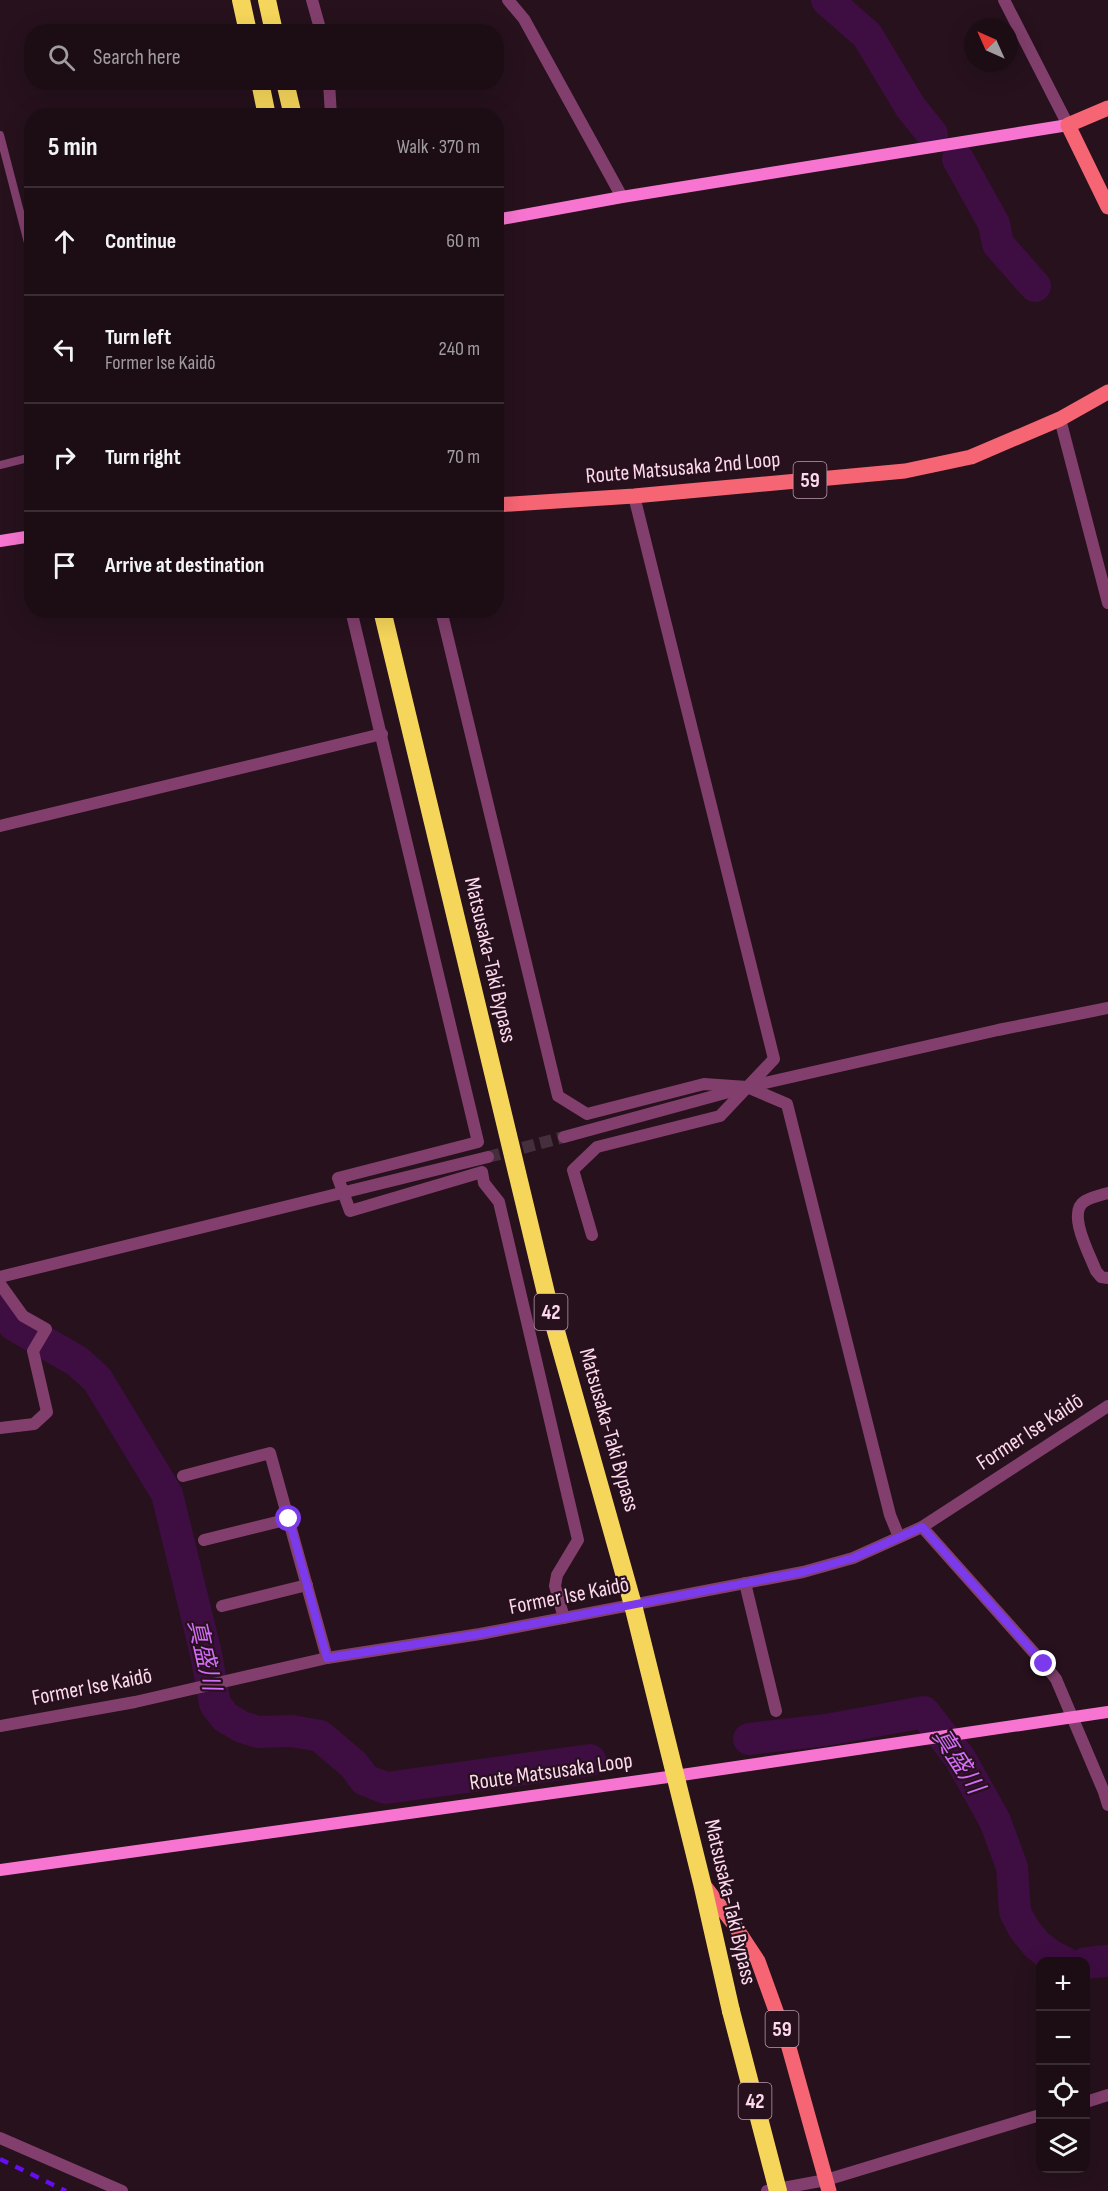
<!DOCTYPE html>
<meta charset="utf-8">
<style>
:root{--surface:#1c0d15;--page:#25161e;--text:#f1f3f6;--muted:#a09ca0;--line:#3a2d34}
body{margin:0;font-family:"Sofia Sans Condensed","Noto Sans JP",sans-serif;background:var(--page);color:var(--text)}
.controls{position:absolute;right:18px;bottom:18px;display:grid;overflow:hidden;border-radius:12px;box-shadow:0 6px 24px #0002}
.controls button{width:54px;height:54px;display:grid;place-items:center;padding:0;border:0;border-bottom:2px solid var(--line);background:var(--surface);color:var(--text);font:30px sans-serif}
.compass{position:absolute;left:964px;top:18px;width:54px;height:54px;border-radius:50%;background:var(--surface);box-shadow:0 6px 24px #0002;rotate:315deg}
.stop{position:absolute;width:18px;height:18px;margin:-14px;border:4px solid #7c3aed;border-radius:50%;background:#fff}
.stop.end{background:#7c3aed;border-color:#fff;box-shadow:0 2px 6px #0008}
.list{margin:0;padding:0;list-style:none}
h2{display:flex;justify-content:space-between;align-items:center;height:78px;margin:0;padding:0 24px;font-size:26px}
h2 small{font-size:20px;font-weight:400;color:var(--muted)}
.list li{display:grid;grid-template-columns:39px 1fr auto;gap:18px;align-items:center;box-sizing:border-box;height:108px;padding:0 24px;border-top:2px solid var(--line)}
.list b{display:block;font-size:22px;white-space:nowrap}
.list p{margin:0;font-size:20px;white-space:nowrap;color:var(--muted)}
.list em{font-size:20px;font-style:normal;color:var(--muted)}
.icon{flex:none;width:33px;height:33px;fill:none;stroke:currentColor;stroke-width:2;stroke-linecap:round;stroke-linejoin:round}
.map{position:relative;flex:none;width:1108px;height:2191px;overflow:hidden}
.search{position:absolute;background:var(--surface);box-shadow:0 6px 24px #0002;left:24px;top:24px;width:480px;height:66px;display:flex;align-items:center;gap:15px;box-sizing:border-box;padding:0 21px;border-radius:24px;color:var(--muted);font-size:22px}
.panel{position:absolute;background:var(--surface);box-shadow:0 6px 24px #0002;left:24px;top:108px;width:480px;height:510px;border-radius:24px}
.map>svg:first-child{display:block}
.lines{fill:none;stroke-linecap:round;stroke-linejoin:round}
.river{stroke:#3e0d42;stroke-width:32}
.street-tunnel{stroke:#462f3c;stroke-width:12;stroke-dasharray:12 6;stroke-linecap:butt}
.lane{stroke:#823f6d;stroke-width:8}
.street{stroke:#823f6d;stroke-width:12}
.secondary{stroke:#f775d0;stroke-width:12}
.primary{stroke:#f66573;stroke-width:15}
.highway{stroke:#f6d65a;stroke-width:18}
.rail{stroke:#650ff1;stroke-width:4.5;stroke-dasharray:9 8;stroke-linecap:butt}
.highway-bridge{stroke:#f6d65a;stroke-width:18}
.route{stroke:#7c3aed;stroke-width:8}
.labels{text-anchor:middle;dominant-baseline:central;stroke-width:4.5;stroke-linejoin:round;paint-order:stroke}
.shield{fill:#26111c;stroke:#bc9caf;stroke-width:1.5}
.shield-label{font-size:21px;font-weight:bold;fill:#fdd8ee}
.street-label{font-size:22px;fill:#fdd8ee;stroke:#26111c}
.water-label{font-size:24px;font-style:italic;fill:#d36cf7;stroke:#26111c}
</style>
<div class="map">
<svg width="1108" height="2191" viewBox="0 0 1108 2191">
<rect width="100%" height="100%" fill="#26111c"/>
<g class="lines">
<g class="river">
<path d="M827,0L867,35L911,108L932,134"/>
<path d="M958,159L994,224L998,244L1035,286"/>
<path d="M0,1309L14,1325L77,1361L97,1379L167,1494L206,1654L215,1704L225,1717L242,1727L258,1732L292,1731L320,1736L354,1765L365,1780L386,1788L590,1760"/>
<path d="M749,1739L826,1730L924,1712L960,1758L995,1821L1012,1867L1015,1912L1024,1929L1037,1945L1050,1955L1064,1962"/>
<path d="M1086,1963L1108,1961"/>
</g>
<path class="street-tunnel" d="M488,1157L564,1137"/>
<g class="lane">
<path d="M0,135L32,258"/>
<path d="M0,465L32,457"/>
</g>
<g class="street">
<path d="M312,0L321,32"/>
<path d="M508,0L524,19L622,197"/>
<path d="M1004,0L1068,125"/>
<path d="M329,82L331,116"/>
<path d="M1060,419L1108,603"/>
<path d="M351,610L478,1142L338,1178L350,1211L482,1172L484,1183L499,1202L578,1540L557,1575L555,1586L564,1618"/>
<path d="M441,610L558,1096L587,1114L704,1084L747,1087L787,1104L890,1515L899,1537"/>
<path d="M0,826L382,734"/>
<path d="M564,1137L747,1087L998,1030L1108,1008"/>
<path d="M1108,1193C1101,1195 1092,1197 1085,1201C1066,1212 1090,1255 1096,1271L1101,1277L1108,1278"/>
<path d="M592,1235L573,1170L597,1147L720,1116L774,1059L634,496"/>
<path d="M0,1277L488,1157"/>
<path d="M0,1284L23,1316L46,1329L33,1351L47,1412L34,1424L0,1428"/>
<path d="M183,1476L270,1453L327,1658"/>
<path d="M922,1527L1044,1664L1056,1679L1104,1792L1108,1805"/>
<path d="M204,1540L289,1519"/>
<path d="M745,1583L776,1711"/>
<path d="M222,1606L307,1585"/>
<path d="M0,1726L135,1702L327,1658L480,1634L803,1572L853,1558L922,1527L1108,1406"/>
<path d="M1086,2102L1108,2095"/>
<path d="M0,2138L122,2191"/>
<path d="M767,2191L826,2180L1040,2115"/>
</g>
<g class="secondary">
<path d="M496,220L622,197L1068,125"/>
<path d="M0,541L32,536"/>
<path d="M0,1870L675,1776L1108,1712"/>
</g>
<g class="primary">
<path d="M1108,108L1068,125L1108,207"/>
<path d="M496,505L634,496L905,471L971,457L1060,419L1108,392"/>
<path d="M703,1884L733,1923L758,1961L788,2044L829,2191"/>
</g>
<g class="highway">
<path d="M241,0L248,32"/>
<path d="M267,0L274,32"/>
<path d="M260,82L267,116"/>
<path d="M285,82L293,116"/>
<path d="M382,610L550,1310L633,1605L702,1883L731,2011"/>
</g>
<path class="rail" d="M0,2159L66,2191"/>
<path class="highway-bridge" d="M731,2011L778,2191"/>
</g>
<g class="lines">
<path class="route" d="M289,1519L327,1658L480,1634L803,1572L853,1558L922,1527L1044,1664"/>
</g>
<g class="labels">
<g class="shield">
<rect x="793.5" y="462" width="33" height="36" rx="4.5"/>
<rect x="534.5" y="1294" width="33" height="36" rx="4.5"/>
<rect x="765.5" y="2011" width="33" height="36" rx="4.5"/>
<rect x="738.5" y="2083" width="33" height="36" rx="4.5"/>
</g>
<g class="shield-label">
<text x="810" y="480">59</text>
<text x="551" y="1312">42</text>
<text x="782" y="2029">59</text>
<text x="755" y="2101">42</text>
</g>
<g class="street-label">
<text transform="translate(683 468) rotate(-5)">Route Matsusaka 2nd Loop</text>
<text transform="translate(490 960) rotate(77)">Matsusaka-Taki Bypass</text>
<text transform="translate(609 1430) rotate(74)">Matsusaka-Taki Bypass</text>
<text transform="translate(1030 1432) rotate(-33)">Former Ise Kaidō</text>
<text transform="translate(569 1596) rotate(-11)">Former Ise Kaidō</text>
<text transform="translate(92 1687) rotate(-11)">Former Ise Kaidō</text>
<text transform="translate(551 1772) rotate(-8)">Route Matsusaka Loop</text>
<text transform="translate(730 1902) rotate(77)">Matsusaka-Taki Bypass</text>
</g>
<g class="water-label">
<text transform="translate(204 1655) rotate(77)">真盛川</text>
<text transform="translate(958 1761) rotate(57)">真盛川</text>
</g>
</g>
</svg>
<div class="controls">
<button>+</button>
<button>−</button>
<button><svg class="icon" aria-label="locate" viewBox="0 0 24 24"><circle cx="12" cy="12" r="6"/><path d="M12 2v4M12 18v4M2 12h4M18 12h4"/></svg></button>
<button><svg class="icon" aria-label="layers" viewBox="0 0 24 24"><path d="M12 4l9 5-9 5-9-5zM3 14l9 5 9-5"/></svg></button>
</div>
<svg class="compass" viewBox="-18 -18 36 36"><path d="M0-13l5 13h-10z" fill="#e53935"/><path d="M0 13l5-13h-10z" fill="#a09ca0"/></svg>
<div class="stop" style="left:289px;top:1519px"></div>
<div class="stop end" style="left:1044px;top:1664px"></div>
<div class="search"><svg class="icon" aria-label="search" viewBox="0 0 24 24"><circle cx="10" cy="10" r="6"/><path d="M15 15l6 6"/></svg>Search here</div>
<section class="panel">
<h2>5 min<small>Walk · 370 m</small></h2>
<ul class="list">
<li><svg class="icon" aria-label="ahead" viewBox="0 0 24 24"><path d="M12 20V5M6 11l6-6 6 6"/></svg><div><b>Continue</b></div><em>60 m</em></li>
<li><svg class="icon" aria-label="left" viewBox="0 0 24 24"><path d="M17 20v-9H6M10 6l-5 5 5 5"/></svg><div><b>Turn left</b><p>Former Ise Kaidō</p></div><em>240 m</em></li>
<li><svg class="icon" aria-label="right" viewBox="0 0 24 24"><path d="M7 20v-9h11M14 6l5 5-5 5"/></svg><div><b>Turn right</b></div><em>70 m</em></li>
<li><svg class="icon" aria-label="arrive" viewBox="0 0 24 24"><path d="M6 21V4h12l-3 4 3 4H6"/></svg><div><b>Arrive at destination</b></div></li>
</ul>
</section>
</div>
